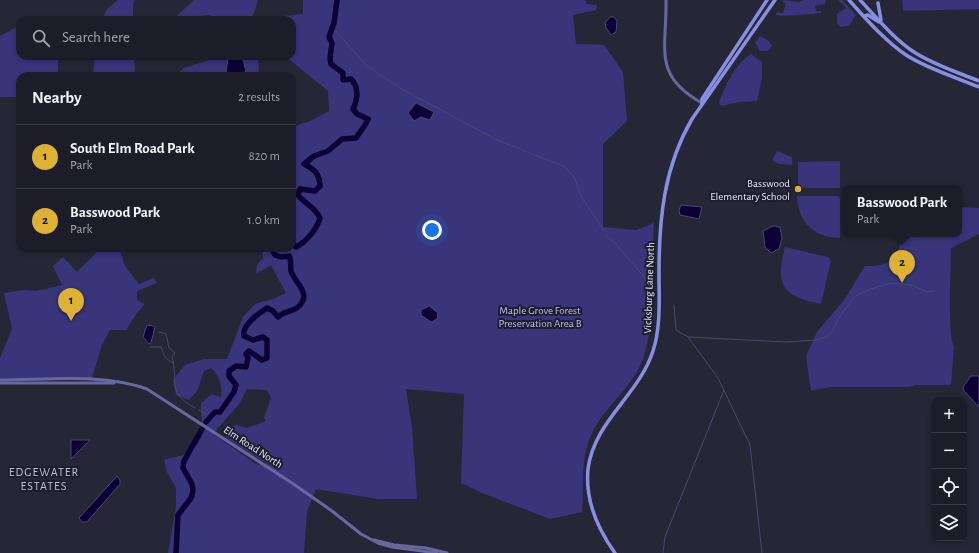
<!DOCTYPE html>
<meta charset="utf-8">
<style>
:root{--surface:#1c1d29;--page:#292a35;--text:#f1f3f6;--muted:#a0a2a8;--line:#3a3b46;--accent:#ddb133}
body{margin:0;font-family:"Alegreya Sans",sans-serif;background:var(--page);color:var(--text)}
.controls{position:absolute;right:12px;bottom:12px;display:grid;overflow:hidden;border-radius:8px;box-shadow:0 2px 6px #0003}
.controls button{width:36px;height:36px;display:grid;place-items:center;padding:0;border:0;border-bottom:1px solid var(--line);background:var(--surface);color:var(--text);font:20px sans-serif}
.you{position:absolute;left:432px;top:230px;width:14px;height:14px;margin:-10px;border:3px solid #fff;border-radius:50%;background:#1a73e8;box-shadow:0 0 0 6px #1a73e833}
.badge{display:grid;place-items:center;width:26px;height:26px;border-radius:50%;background:var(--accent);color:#111;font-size:13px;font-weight:700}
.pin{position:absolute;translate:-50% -33px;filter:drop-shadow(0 1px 2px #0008)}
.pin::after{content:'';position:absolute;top:21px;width:14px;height:12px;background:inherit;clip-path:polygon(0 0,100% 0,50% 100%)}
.popup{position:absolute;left:842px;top:185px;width:120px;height:52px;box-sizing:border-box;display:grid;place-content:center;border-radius:8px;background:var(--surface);filter:drop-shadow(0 1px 3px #0005);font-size:13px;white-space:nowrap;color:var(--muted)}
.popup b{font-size:15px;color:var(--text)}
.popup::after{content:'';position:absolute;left:50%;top:100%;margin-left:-8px;border:8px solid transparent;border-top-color:var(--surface)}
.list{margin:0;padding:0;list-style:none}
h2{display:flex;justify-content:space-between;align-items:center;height:52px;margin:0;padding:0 16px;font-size:17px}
h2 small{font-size:13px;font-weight:400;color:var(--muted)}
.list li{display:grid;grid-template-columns:26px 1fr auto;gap:12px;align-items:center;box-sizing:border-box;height:64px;padding:0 16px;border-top:1px solid var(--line)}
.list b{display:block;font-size:15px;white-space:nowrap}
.list p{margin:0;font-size:13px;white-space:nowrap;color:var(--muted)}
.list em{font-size:13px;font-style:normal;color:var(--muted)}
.icon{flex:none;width:22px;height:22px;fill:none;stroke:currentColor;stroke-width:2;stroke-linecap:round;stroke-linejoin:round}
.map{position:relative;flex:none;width:979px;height:553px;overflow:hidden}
.search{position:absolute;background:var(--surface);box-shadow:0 2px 6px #0003;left:16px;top:16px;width:280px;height:44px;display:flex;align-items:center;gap:10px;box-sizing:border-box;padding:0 14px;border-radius:12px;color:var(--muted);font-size:15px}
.panel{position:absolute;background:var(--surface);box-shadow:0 2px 6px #0003;left:16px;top:72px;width:280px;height:180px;border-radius:12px}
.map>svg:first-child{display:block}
.green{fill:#38357b;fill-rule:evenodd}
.water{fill:#0c0037;stroke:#4e4670}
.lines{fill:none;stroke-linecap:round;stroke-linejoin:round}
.stream{stroke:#4e4670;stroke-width:1}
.river{stroke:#0c0037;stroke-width:5.5}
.tertiary{stroke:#66699f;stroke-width:3}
.secondary{stroke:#8a8de4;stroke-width:3.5}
.poi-dot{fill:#ddb133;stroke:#1c1d2d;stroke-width:1.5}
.labels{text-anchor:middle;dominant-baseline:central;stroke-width:4;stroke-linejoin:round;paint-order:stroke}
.poi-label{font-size:11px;fill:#e8e9f5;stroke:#1c1d2d;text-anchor:end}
.street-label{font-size:11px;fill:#e8e9f5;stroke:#1c1d2d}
.park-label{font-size:11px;fill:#bdc0ed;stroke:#1c1d2d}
.neighbourhood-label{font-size:12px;letter-spacing:1px;fill:#bfc2d7;stroke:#1c1d2d}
</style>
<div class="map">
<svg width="979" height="553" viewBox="0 0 979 553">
<rect width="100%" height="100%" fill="#252737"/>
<g class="green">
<path d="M118,0H135L133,6V20H102L107,9Z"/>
<path d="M194,0H258L252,19L303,14V0H585L587,4L597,5L596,10L573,15L576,44L604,45L623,72L627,121L603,144V227L636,230L654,223C651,267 657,316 643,359C634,384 611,402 597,424C578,455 585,480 582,512L550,519L482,493L461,483L464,394L406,389L412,427L417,499H378L316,489L307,512L304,553H168L176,506V488L167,472L164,460C170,457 181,457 185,454C211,438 200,427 201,403L212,394L221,397C223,388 219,374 211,368L204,371L197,391L189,400L176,395L173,380L185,365L204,359H227L243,317L255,304L273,299L286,293L271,265L256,274L257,265L263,258L262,248H292L293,219L292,212L295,210L292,201V127L310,121L329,111L328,91L285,56H292V20H214L209,15L194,17L191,20H172ZM247,389L267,390L271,398L264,418L266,421L247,428L237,425L233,426L225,437L267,464L266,466L256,464L213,434L239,404Z"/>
<path d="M783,0L799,2L803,0H826L825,4L815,6L816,11H821V13C812,14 782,17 776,15L777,12L783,13L786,3H783Z"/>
<path d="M838,0H842L856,15L849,26L840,27L837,23V14L846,8Z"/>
<path d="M902,0H979V9L903,11Z"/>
<path d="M20,25V56H58V76H20V97H0V36Z"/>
<path d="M760,36L769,41L772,46L768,51H760L755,43Z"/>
<path d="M751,54L762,62V78L757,101L739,102L721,106L719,103C725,85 735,64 751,54Z"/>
<path d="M95,56H134L135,76H93Z"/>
<path d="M213,56H258L259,76H176L184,68L210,60Z"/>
<path d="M777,151L792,157V165L779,164L772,160Z"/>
<path d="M840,161V188H798V162Z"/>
<path d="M797,196H838L840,198V238C814,238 798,222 797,196Z"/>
<path d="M959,207L979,208V234L951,248C951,264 947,336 954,346L951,385H916L909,387H830L811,391L806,356L817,332L844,300L865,266C887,267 894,261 902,241L899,234H959Z"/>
<path d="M785,247L828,257L831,261L821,304C782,296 775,286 785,247Z"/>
<path d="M104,248H119L125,266L139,284L154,278L157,283L137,291V300L145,304L137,313L126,330H110L102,345L92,378L0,379V358L12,329L4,293L25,290L36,291L62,285L53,266L63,257L77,272L98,251Z"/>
</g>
<g class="water">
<path d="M610,17H614L617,21L616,32L611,35L606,28L605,23Z"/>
<path d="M228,56H242L246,71L240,76L226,73Z"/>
<path d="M416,103L434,112L430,120L421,117L414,121L408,113Z"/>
<path d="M681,205L702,207L699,219L680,215L679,210Z"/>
<path d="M773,226L780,227L782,238L779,249L771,253L765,247L763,231Z"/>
<path d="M429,306L438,313L437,319L431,322L421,315V310Z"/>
<path d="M147,325L154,326L155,327L151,343L149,344L143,337Z"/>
<path d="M971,376H979V407L964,391L963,387Z"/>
<path d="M71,440H90L71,459Z"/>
<path d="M117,476L120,480V484L87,522H82L79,518Z"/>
</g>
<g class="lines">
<g class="stream">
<path d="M333,28L367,66L400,88L497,140L565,167L574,177L582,198L604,231"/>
<path d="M606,236L614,242L647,280L648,302"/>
<path d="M674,305L676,330L688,337L786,342L815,340L826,337L832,332L838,319L854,297L870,289L892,283L911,285L928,292L934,291"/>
<path d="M159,332L166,334L169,348L175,353L172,357C179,384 166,392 195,408"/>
<path d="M688,337L718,378L750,445L762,553"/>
<path d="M150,347H161C164,355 165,359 173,363"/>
<path d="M199,410L211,416"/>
<path d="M663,553L665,537L724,390"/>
</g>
<g class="river">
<path d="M292,243L296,247C306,242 317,229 320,218C315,207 305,204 298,195L300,189L315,191L320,186C320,174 314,169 304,164L314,156L328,151L342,139L356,138L365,125L368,119L357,114L353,109C358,99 359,87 351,79L343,80V73L331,64L330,58L332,43L329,37L334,23L337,0"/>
<path d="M206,422L215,412H220L234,392L236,385L229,376V371L236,366L246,367L248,358L246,354L249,351L262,360L267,358V340L263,337L253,340L244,336C241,326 259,313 267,308L273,311L278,317C285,310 295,312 300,305C311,293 295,283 291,271C290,266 292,261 289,256L281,257L275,255L271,248"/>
<path d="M176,553L178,515L191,498L193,491L192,484L183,468L184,461L202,429"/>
</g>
<g class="tertiary">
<path d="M666,0C667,49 652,75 702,103"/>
<path d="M0,380C47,380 102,373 147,389L292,483L332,511L361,534L378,543L392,547L437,553"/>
<path d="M0,383H114"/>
<path d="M374,540L394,545L426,548L447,553"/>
</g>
<g class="secondary">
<path d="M849,0C866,19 885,41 906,55C928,69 955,77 979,87"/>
<path d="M860,0C877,18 893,38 914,52C934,65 957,72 979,81"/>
<path d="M878,3L881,20"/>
<path d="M864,16L868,15L879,22"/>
<path d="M702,103V99L767,0"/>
<path d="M615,553C597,528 585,501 588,469C594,421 639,395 653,351C661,327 659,298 659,273C659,218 664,167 692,119L775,0"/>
</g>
</g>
<circle class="poi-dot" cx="798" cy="189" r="4"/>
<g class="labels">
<g class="poi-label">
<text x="790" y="183">Basswood<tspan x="790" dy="13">Elementary School</tspan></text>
</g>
<g class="street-label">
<text transform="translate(649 288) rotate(-88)">Vicksburg Lane North</text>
<text transform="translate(253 447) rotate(33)">Elm Road North</text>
</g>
<g class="park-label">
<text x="540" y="310">Maple Grove Forest<tspan x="540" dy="13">Preservation Area B</tspan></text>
</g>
<g class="neighbourhood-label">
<text x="44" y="472">EDGEWATER<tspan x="44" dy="14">ESTATES</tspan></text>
</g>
</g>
</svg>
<div class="controls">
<button>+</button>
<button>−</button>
<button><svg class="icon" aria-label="locate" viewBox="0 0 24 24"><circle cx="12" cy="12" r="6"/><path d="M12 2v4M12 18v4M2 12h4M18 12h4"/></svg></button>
<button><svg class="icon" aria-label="layers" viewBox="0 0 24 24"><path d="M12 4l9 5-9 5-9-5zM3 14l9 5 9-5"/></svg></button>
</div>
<div class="you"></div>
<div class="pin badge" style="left:71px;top:321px">1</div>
<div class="pin badge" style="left:902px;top:283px">2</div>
<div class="popup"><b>Basswood Park</b>Park</div>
<div class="search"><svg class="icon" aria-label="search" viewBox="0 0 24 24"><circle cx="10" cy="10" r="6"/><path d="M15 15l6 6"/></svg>Search here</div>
<section class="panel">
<h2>Nearby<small>2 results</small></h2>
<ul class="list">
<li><span class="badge">1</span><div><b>South Elm Road Park</b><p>Park</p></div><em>820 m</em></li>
<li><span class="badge">2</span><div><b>Basswood Park</b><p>Park</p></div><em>1.0 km</em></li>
</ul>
</section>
</div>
